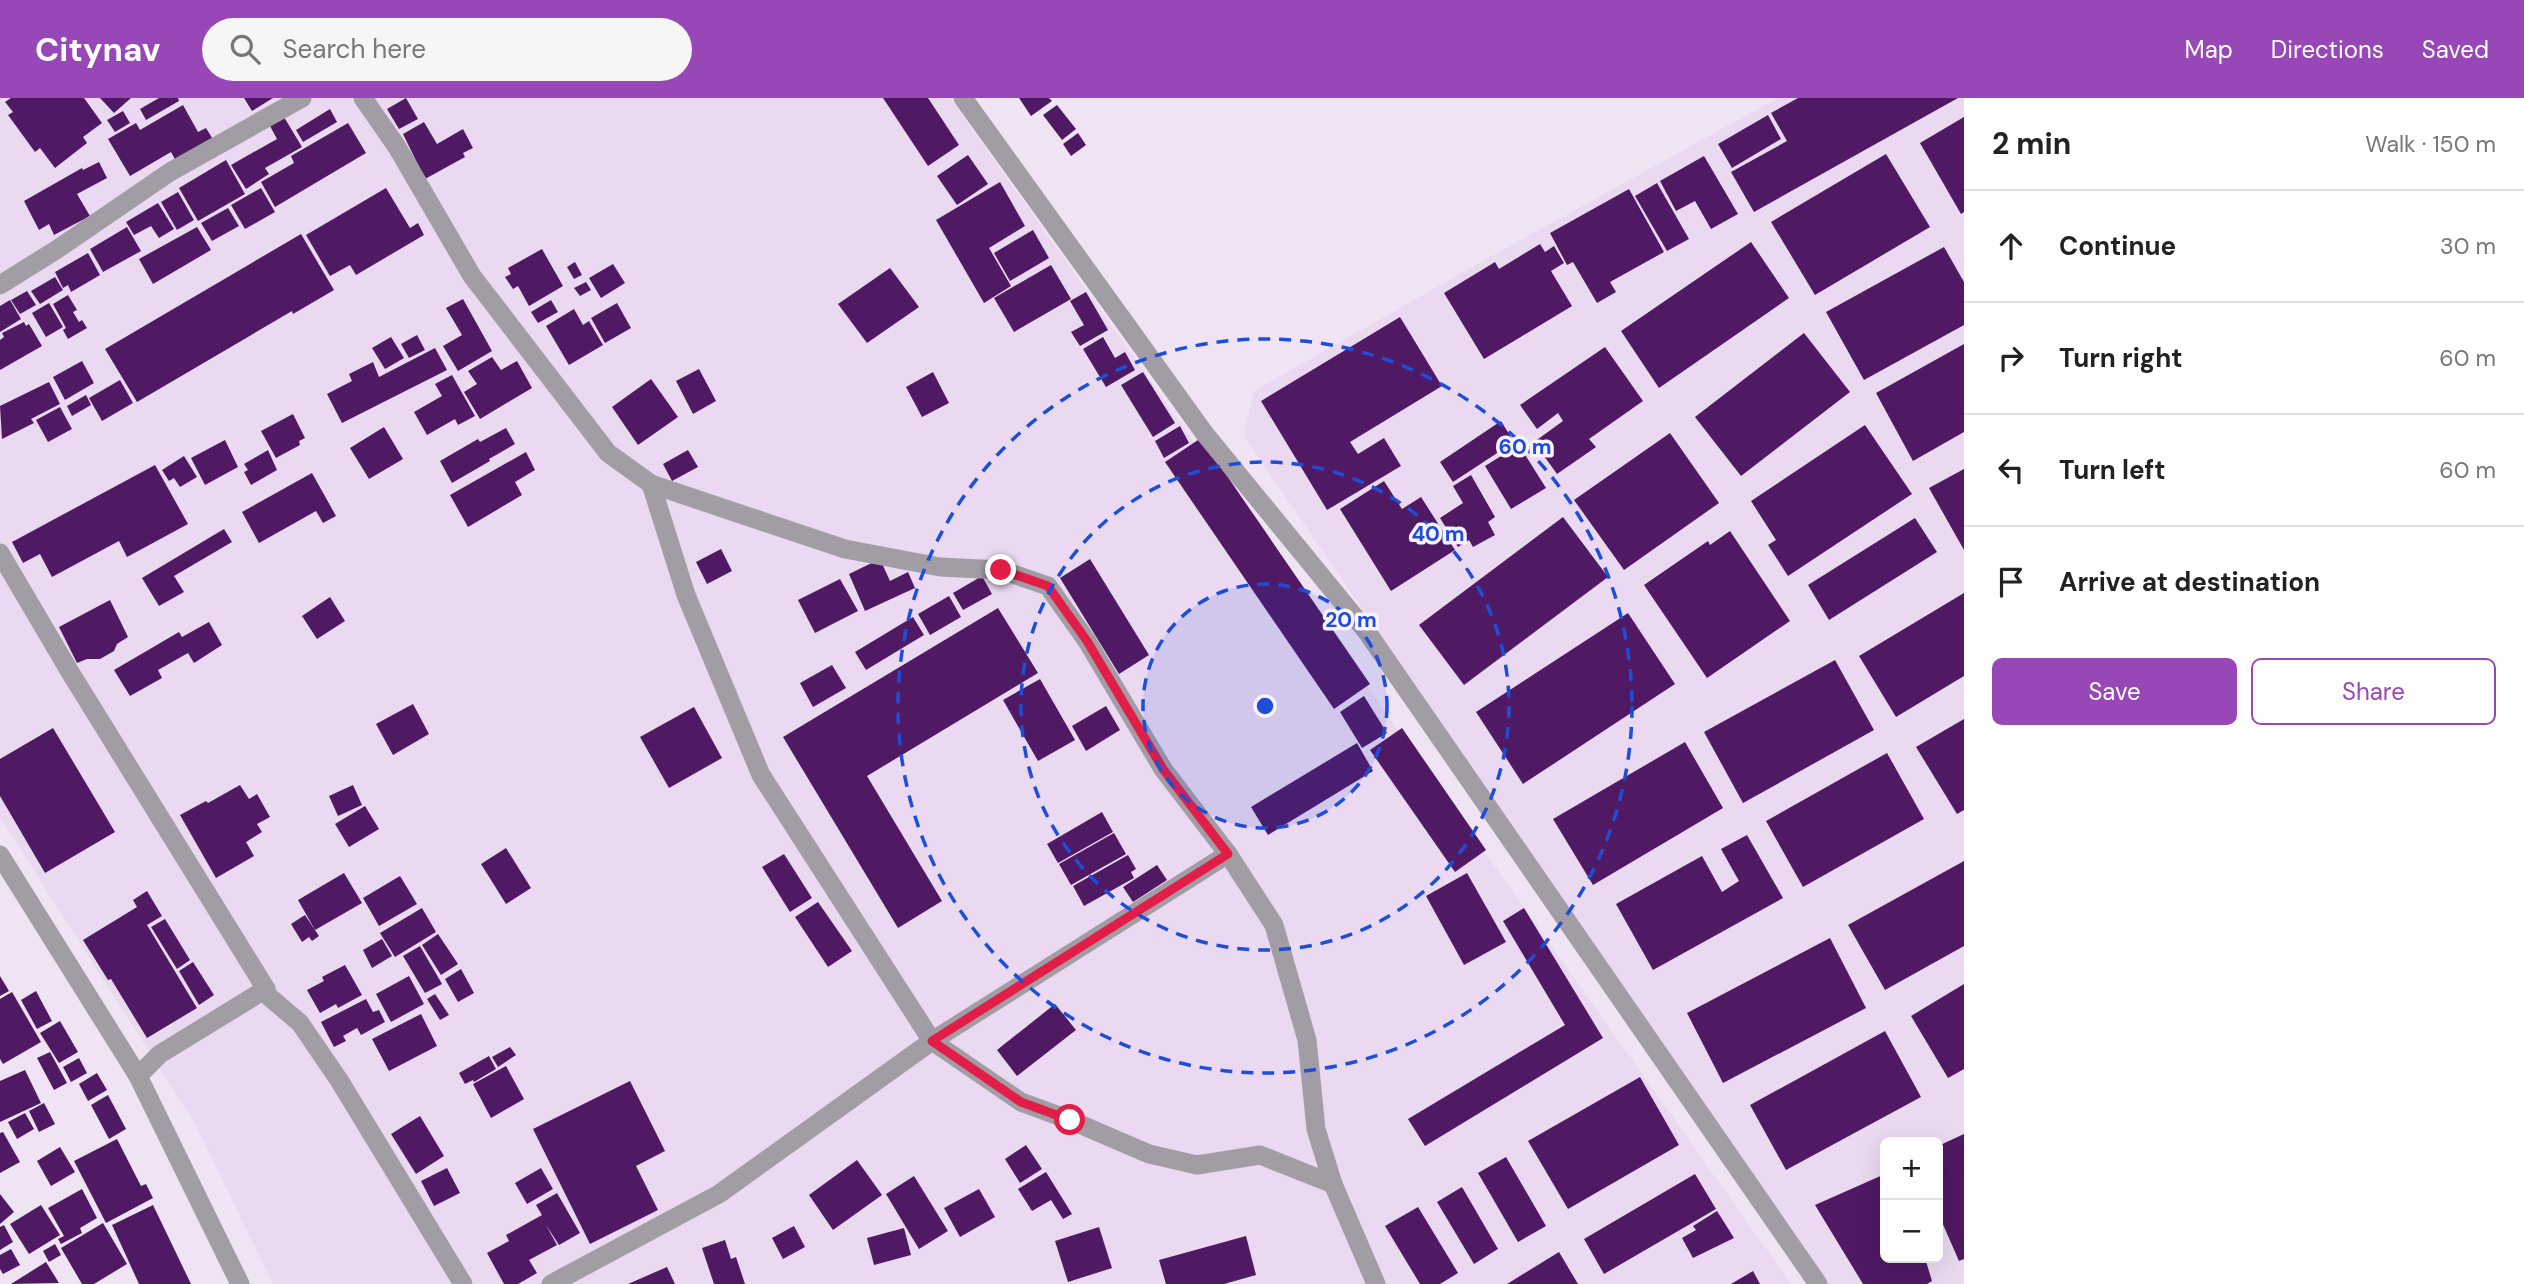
<!DOCTYPE html>
<meta charset="utf-8">
<style>
:root{--surface:#fff;--page:#f6f6f6;--text:#222;--muted:#767676;--line:#e0e0e0;--accent:#9847b6}
body{margin:0;font-family:"DM Sans",sans-serif;background:var(--page);color:var(--text)}
.controls{position:absolute;right:21px;bottom:21px;display:grid;overflow:hidden;border-radius:10px;box-shadow:0 7px 28px #0002}
.controls button{width:63px;height:63px;display:grid;place-items:center;padding:0;border:0;border-bottom:2px solid var(--line);background:var(--surface);color:var(--text);font:35px sans-serif}
.stop{position:absolute;width:21px;height:21px;margin:-16px;border:5px solid #e11d48;border-radius:50%;background:#fff}
.stop.end{background:#e11d48;border-color:#fff;box-shadow:0 2px 7px #0008}
.list{margin:0;padding:0;list-style:none}
h2{display:flex;justify-content:space-between;align-items:center;height:91px;margin:0;padding:0 28px;font-size:30px}
h2 small{font-size:23px;font-weight:400;color:var(--muted)}
.list li{display:grid;grid-template-columns:46px 1fr auto;gap:21px;align-items:center;box-sizing:border-box;height:112px;padding:0 28px;border-top:2px solid var(--line)}
.list b{display:block;font-size:26px;white-space:nowrap}
.list em{font-size:23px;font-style:normal;color:var(--muted)}
.actions{display:flex;gap:14px;padding:21px 28px}
.actions a{flex:1;padding:16px 0;border:2px solid var(--accent);border-radius:10px;text-align:center;font-size:24px;color:var(--accent)}
.actions .main{background:var(--accent);color:#fff}
.icon{flex:none;width:38px;height:38px;fill:none;stroke:currentColor;stroke-width:2;stroke-linecap:round;stroke-linejoin:round}
.map{position:relative;flex:none;width:1964px;height:1186px;overflow:hidden}
header{display:flex;align-items:center;gap:42px;box-sizing:border-box;height:98px;padding:0 35px;background:var(--accent);color:#fff}
header strong{font-size:33px}
nav{display:flex;gap:38px;margin-inline-start:auto;font-size:24px}
.search{width:490px;height:63px;background:var(--page);display:flex;align-items:center;gap:18px;box-sizing:border-box;padding:0 24px;border-radius:38px;color:var(--muted);font-size:26px}
main{display:flex}
aside{flex:1;background:var(--surface)}
.map>svg:first-child{display:block}
.built{fill:#ead9f1;fill-rule:evenodd}
.building{fill:#4f1963}
.lines{fill:none;stroke-linecap:round;stroke-linejoin:round}
.service{stroke:#a29da4;stroke-width:19}
.minor{stroke:#a29da4;stroke-width:19}
.route{stroke:#e11d48;stroke-width:9}
.ring{fill:none;stroke:#1d4ed8;stroke-width:3.5;stroke-dasharray:12 9}
.centre{fill:#1d4ed8;stroke:#fbf1ff;stroke-width:3.5}
.ring-label{font-size:21px;text-anchor:middle;font-weight:bold;fill:#1d4ed8;stroke:#fbf1ff;stroke-width:7;stroke-linejoin:round;paint-order:stroke}
</style>
<header>
<strong>Citynav</strong>
<div class="search"><svg class="icon" aria-label="search" viewBox="0 0 24 24"><circle cx="10" cy="10" r="6"/><path d="M15 15l6 6"/></svg>Search here</div>
<nav><a>Map</a><a>Directions</a><a>Saved</a></nav>
</header>
<main>
<div class="map">
<svg width="1964" height="1186" viewBox="0 0 1964 1186">
<rect width="100%" height="100%" fill="#efe3f4"/>
<g class="built">
<path d="M0,0H950L1791,1186H273L197,1029L0,719Z"/>
<path d="M1778,0H1964V1186H1823L1244,338L1254,293L1474,168ZM1885,1044H1938V1160H1885Z"/>
</g>
<g class="building">
<path d="M11,0H84L102,25L83,39L87,45L55,70L40,50L35,54L8,17L13,14L5,4Z"/>
<path d="M100,0H131L114,15Z"/>
<path d="M159,0H178L179,3L146,22L140,11Z"/>
<path d="M244,0H273L252,13Z"/>
<path d="M406,0L418,21L399,31L387,11Z"/>
<path d="M883,0H928L959,47L928,68Z"/>
<path d="M1019,0H1049L1052,3L1031,18Z"/>
<path d="M1798,0H1958L1754,114L1731,74L1787,43L1771,15Z"/>
<path d="M183,7L198,34L206,30L214,43L177,65L171,54L130,78L108,41L136,25L140,32Z"/>
<path d="M1057,7L1076,31L1062,42L1043,17Z"/>
<path d="M330,11L337,24L303,44L296,32Z"/>
<path d="M123,13L130,25L115,34L107,22Z"/>
<path d="M1768,17L1781,41L1732,70L1718,46Z"/>
<path d="M284,19L302,49L265,70L269,76L246,91L231,67L277,41L270,28Z"/>
<path d="M1964,19V114L1961,116L1920,45Z"/>
<path d="M424,24L437,46L463,31L473,50L463,55L465,59L425,81L403,36Z"/>
<path d="M348,25L366,55L275,109L261,84L294,65L291,58Z"/>
<path d="M1078,35L1086,47L1071,58L1063,46Z"/>
<path d="M1886,56L1930,129L1815,197L1771,124Z"/>
<path d="M968,57L988,86L957,107L937,78Z"/>
<path d="M1704,58L1738,116L1711,131L1695,103L1676,113L1660,83Z"/>
<path d="M226,62L245,96L198,123L179,90Z"/>
<path d="M99,64L107,80L77,96L90,118L54,137L49,126L39,132L24,103L82,70L83,72Z"/>
<path d="M1000,84L1025,128L989,150L1011,188L984,205L936,122Z"/>
<path d="M1657,85L1689,141L1667,153L1635,98Z"/>
<path d="M261,90L275,114L245,131L231,107Z"/>
<path d="M386,90L410,130L418,125L424,137L356,177L350,167L330,178L306,137Z"/>
<path d="M1629,91L1664,154L1610,184L1616,194L1597,205L1573,164L1567,167L1550,135Z"/>
<path d="M178,94L194,122L177,132L161,104Z"/>
<path d="M158,105L174,131L159,140L151,128L134,137L126,124Z"/>
<path d="M228,110L239,128L212,143L201,125Z"/>
<path d="M127,129L141,153L103,174L90,151Z"/>
<path d="M197,129L211,152L153,186L139,161Z"/>
<path d="M1033,132L1049,160L1010,183L994,155Z"/>
<path d="M301,136L334,192L293,216L292,213L137,304L105,251Z"/>
<path d="M1751,144L1789,200L1659,290L1621,233Z"/>
<path d="M1540,146L1545,154L1554,148L1564,165L1551,173L1572,208L1484,261L1444,195L1495,164L1499,171Z"/>
<path d="M1944,149L1964,184V227L1864,282L1826,214Z"/>
<path d="M542,151L563,188L529,208L518,188L513,191L505,179L511,176L508,170Z"/>
<path d="M88,155L100,177L71,194L68,187L63,190L55,174Z"/>
<path d="M575,164L582,177L574,181L567,169Z"/>
<path d="M613,166L625,185L601,200L589,180Z"/>
<path d="M1051,167L1071,201L1014,234L994,200Z"/>
<path d="M890,170L919,209L867,245L838,206Z"/>
<path d="M55,179L63,192L40,206L31,193Z"/>
<path d="M586,184L591,192L580,198L574,190Z"/>
<path d="M27,193L36,207L20,216L11,202Z"/>
<path d="M1086,194L1108,232L1080,248L1071,234L1084,227L1070,203Z"/>
<path d="M68,197L77,212L73,214L79,224L82,222L87,230L68,241L63,232L66,230L53,206Z"/>
<path d="M463,201L492,253L458,273L443,248L462,237L446,210Z"/>
<path d="M10,202L21,221L0,234V208Z"/>
<path d="M551,202L558,214L538,225L531,214Z"/>
<path d="M49,205L63,229L46,239L32,215Z"/>
<path d="M617,205L631,230L605,245L591,220Z"/>
<path d="M574,211L583,227L589,223L603,247L569,267L546,228Z"/>
<path d="M1400,219L1442,288L1350,344L1358,356L1384,340L1401,368L1327,412L1261,303Z"/>
<path d="M24,224L26,228L29,226L42,248L0,272V242L4,239L2,235Z"/>
<path d="M1804,235L1850,294L1741,378L1695,319Z"/>
<path d="M417,237L425,252L409,260L401,246Z"/>
<path d="M391,239L404,260L385,271L372,250Z"/>
<path d="M1103,239L1115,260L1125,254L1135,272L1106,289L1083,251Z"/>
<path d="M1964,246V334L1913,363L1876,295Z"/>
<path d="M1605,249L1643,303L1589,341L1596,349L1557,376L1534,344L1563,323L1558,315L1537,331L1520,307Z"/>
<path d="M435,250L447,272L342,325L327,296L352,283L349,276L373,264L379,279Z"/>
<path d="M492,259L501,272L517,263L532,290L480,321L464,294L477,286L468,273Z"/>
<path d="M82,263L94,285L65,302L53,279Z"/>
<path d="M699,271L716,303L693,316L676,283Z"/>
<path d="M933,274L949,305L922,319L906,289Z"/>
<path d="M1143,274L1175,325L1153,339L1121,287Z"/>
<path d="M452,277L475,318L458,327L455,321L427,337L414,314L442,298L435,286Z"/>
<path d="M651,281L678,319L638,347L612,309Z"/>
<path d="M120,282L133,305L102,323L89,300Z"/>
<path d="M49,284L60,306L31,321L34,325L2,341L0,308Z"/>
<path d="M86,297L91,307L72,318L67,308Z"/>
<path d="M60,309L72,331L48,344L36,322Z"/>
<path d="M293,316L305,340L299,343L300,347L276,360L261,333Z"/>
<path d="M1501,323L1514,344L1453,384L1440,364Z"/>
<path d="M1865,327L1912,396L1788,478L1768,447L1776,442L1751,403Z"/>
<path d="M1180,328L1189,345L1164,360L1155,343Z"/>
<path d="M384,329L403,361L369,381L350,350Z"/>
<path d="M506,330L515,346L489,361L490,363L452,385L440,363L478,341L480,344Z"/>
<path d="M1670,335L1719,405L1624,472L1574,402Z"/>
<path d="M1201,340L1370,586L1334,611L1165,364Z"/>
<path d="M225,342L238,369L205,387L191,360Z"/>
<path d="M1519,347L1546,390L1511,411L1485,368Z"/>
<path d="M268,352L277,372L251,387L244,374L248,372L244,366Z"/>
<path d="M688,352L698,369L672,383L663,366Z"/>
<path d="M526,354L535,372L515,384L522,397L468,429L450,397Z"/>
<path d="M184,358L197,379L180,389L174,380L169,383L162,372Z"/>
<path d="M155,367L188,426L127,459L119,443L52,479L40,456L23,465L12,444Z"/>
<path d="M1964,371V452L1929,390Z"/>
<path d="M312,375L336,418L323,425L316,413L259,445L242,414Z"/>
<path d="M1471,377L1495,419L1488,424L1495,437L1473,449L1469,442L1458,449L1440,420L1463,405L1453,388Z"/>
<path d="M1384,383L1402,411L1421,399L1455,452L1391,493L1340,411Z"/>
<path d="M1563,419L1608,479L1464,587L1419,527Z"/>
<path d="M1915,420L1937,454L1829,522L1808,487Z"/>
<path d="M224,431L232,444L174,478L184,494L159,508L142,480Z"/>
<path d="M1730,433L1790,523L1707,580L1644,487L1708,443L1710,447Z"/>
<path d="M721,451L732,473L707,486L696,464Z"/>
<path d="M880,461L890,483L908,474L915,490L865,513L849,476Z"/>
<path d="M1090,461L1149,557L1119,576L1060,480Z"/>
<path d="M982,478L992,496L963,512L953,495Z"/>
<path d="M840,481L858,513L815,535L798,502Z"/>
<path d="M1964,495V578L1896,619L1859,558Z"/>
<path d="M949,498L961,519L930,537L918,516Z"/>
<path d="M330,499L345,523L317,541L302,518Z"/>
<path d="M110,502L128,539L117,546L114,553L100,561H87L77,565L59,529Z"/>
<path d="M998,510L1038,575L867,678L942,803L898,830L783,639Z"/>
<path d="M1628,515L1675,586L1523,686L1476,614Z"/>
<path d="M913,519L924,537L866,572L855,554Z"/>
<path d="M209,524L222,547L194,565L188,555L158,572L162,580L130,598L114,572L179,534L182,539Z"/>
<path d="M1835,562L1874,632L1743,705L1704,634Z"/>
<path d="M832,567L846,590L813,609L800,585Z"/>
<path d="M1040,581L1075,642L1038,663L1003,602Z"/>
<path d="M1364,598L1387,635L1362,650L1340,614Z"/>
<path d="M413,606L429,636L393,657L376,626Z"/>
<path d="M1106,608L1120,632L1086,653L1072,628Z"/>
<path d="M694,609L722,660L669,690L640,639Z"/>
<path d="M1964,621V712L1957,716L1916,649Z"/>
<path d="M53,630L115,734L45,775L0,698V661Z"/>
<path d="M1402,630L1486,752L1455,774L1370,652Z"/>
<path d="M1685,644L1723,710L1593,787L1553,721Z"/>
<path d="M1357,645L1373,673L1268,737L1251,709Z"/>
<path d="M1887,655L1924,721L1803,789L1766,723Z"/>
<path d="M240,687L249,701L257,696L270,719L257,726L262,734L246,744L254,758L216,780L180,717L206,703L208,705Z"/>
<path d="M353,687L362,707L338,718L329,698Z"/>
<path d="M365,708L379,731L349,749L335,726Z"/>
<path d="M1102,714L1113,734L1058,765L1047,746Z"/>
<path d="M1114,735L1126,756L1071,787L1059,766Z"/>
<path d="M1747,737L1783,800L1653,872L1616,806L1702,758L1722,794L1739,783L1721,751Z"/>
<path d="M506,750L531,790L506,806L481,766Z"/>
<path d="M784,756L812,800L790,814L762,769Z"/>
<path d="M1128,757L1136,771L1131,774L1134,780L1084,808L1073,788Z"/>
<path d="M1964,763V848L1885,892L1848,827Z"/>
<path d="M1157,767L1167,782L1133,804L1123,789Z"/>
<path d="M344,775L362,805L315,832L298,802Z"/>
<path d="M1467,775L1506,844L1464,867L1426,798Z"/>
<path d="M400,778L417,806L379,828L363,800Z"/>
<path d="M147,793L162,818L147,827L197,910L147,940L111,881L108,882L83,842L137,809L133,802Z"/>
<path d="M818,804L852,853L828,869L795,819Z"/>
<path d="M422,810L436,834L395,859L380,835Z"/>
<path d="M1524,810L1603,940L1425,1048L1408,1021L1565,927L1503,823Z"/>
<path d="M305,817L319,838L312,843L309,839L302,844L291,826Z"/>
<path d="M165,821L190,862L177,871L151,829Z"/>
<path d="M438,836L458,866L441,877L422,847Z"/>
<path d="M1830,840L1866,910L1723,985L1687,915Z"/>
<path d="M382,841L392,858L372,870L363,852Z"/>
<path d="M420,848L442,886L425,895L403,858Z"/>
<path d="M193,864L214,897L199,907L179,873Z"/>
<path d="M345,867L362,897L338,910L336,906L320,915L307,892L324,883L322,879Z"/>
<path d="M461,871L474,895L458,904L445,881Z"/>
<path d="M0,878L9,893L0,898Z"/>
<path d="M409,878L424,906L391,924L376,896Z"/>
<path d="M1964,886V971L1948,980L1911,918Z"/>
<path d="M36,893L52,923L37,931L21,902Z"/>
<path d="M12,894L41,944L3,966L0,961V901Z"/>
<path d="M435,896L449,917L440,922L427,901Z"/>
<path d="M366,901L373,914L379,912L385,924L361,937L357,930L343,938L346,943L334,949L321,924Z"/>
<path d="M1055,906L1076,932L1017,978L997,952Z"/>
<path d="M421,916L437,948L389,973L372,941Z"/>
<path d="M60,923L78,954L59,965L40,935Z"/>
<path d="M1885,933L1921,999L1786,1072L1750,1007Z"/>
<path d="M510,949L516,957L498,969L492,959Z"/>
<path d="M50,954L67,985L54,992L37,960Z"/>
<path d="M489,958L496,971L474,984L473,982L465,986L459,975Z"/>
<path d="M79,960L87,975L71,984L63,969Z"/>
<path d="M506,968L524,1001L491,1020L473,986Z"/>
<path d="M25,972L41,1005L0,1024V983Z"/>
<path d="M97,975L107,992L88,1003L79,986Z"/>
<path d="M1640,979L1679,1047L1568,1111L1528,1043Z"/>
<path d="M630,983L665,1053L636,1068L658,1112L590,1146L533,1031Z"/>
<path d="M108,997L126,1031L109,1041L91,1007Z"/>
<path d="M44,1005L55,1026L39,1034L29,1013Z"/>
<path d="M25,1015L34,1031L17,1041L8,1024Z"/>
<path d="M420,1018L444,1058L416,1076L391,1036Z"/>
<path d="M3,1034L20,1064L0,1075V1035Z"/>
<path d="M1964,1036V1161L1959,1163L1938,1115V1048Z"/>
<path d="M117,1041L141,1088L146,1086L153,1100L106,1125L74,1063Z"/>
<path d="M1026,1047L1042,1071L1020,1085L1005,1061Z"/>
<path d="M60,1049L75,1074L51,1088L37,1063Z"/>
<path d="M1506,1059L1546,1128L1518,1144L1478,1075Z"/>
<path d="M857,1062L882,1097L833,1132L809,1097Z"/>
<path d="M447,1070L460,1095L434,1108L421,1083Z"/>
<path d="M541,1070L553,1091L527,1106L515,1085Z"/>
<path d="M1046,1074L1072,1116L1063,1121L1051,1102L1032,1113L1018,1091Z"/>
<path d="M1695,1076L1716,1111L1604,1176L1584,1141Z"/>
<path d="M1885,1076V1160H1925L1932,1183L1927,1186H1863L1815,1107Z"/>
<path d="M914,1078L948,1133L919,1151L886,1096Z"/>
<path d="M1462,1089L1498,1151L1474,1166L1437,1104Z"/>
<path d="M82,1091L97,1120L80,1130L82,1135L61,1146L58,1141L64,1138L48,1110Z"/>
<path d="M979,1091L995,1119L960,1139L944,1110Z"/>
<path d="M557,1095L580,1135L559,1147L546,1127L557,1147L529,1162L537,1175L518,1186H504L487,1155L509,1143L506,1137L542,1117L536,1107Z"/>
<path d="M0,1096L14,1114L0,1126Z"/>
<path d="M41,1107L60,1137L29,1156L10,1126Z"/>
<path d="M153,1107L191,1186H139L112,1127Z"/>
<path d="M1418,1109L1458,1175L1440,1186H1420L1385,1128Z"/>
<path d="M1717,1113L1734,1140L1693,1160L1682,1140L1696,1132L1693,1128Z"/>
<path d="M103,1125L127,1166L94,1186H82L61,1150Z"/>
<path d="M4,1127L13,1144L0,1152V1129Z"/>
<path d="M794,1128L805,1149L783,1161L772,1140Z"/>
<path d="M1099,1129L1112,1170L1068,1184L1055,1143Z"/>
<path d="M904,1130L911,1157L874,1167L867,1140Z"/>
<path d="M1246,1138L1256,1177L1224,1186H1166L1159,1162Z"/>
<path d="M725,1142L731,1161L736,1159L745,1186H714L702,1150Z"/>
<path d="M55,1146L61,1157L49,1164L43,1153Z"/>
<path d="M11,1151L20,1167L3,1176L0,1171V1157Z"/>
<path d="M1559,1154L1578,1186H1507Z"/>
<path d="M46,1164L59,1185L11,1186Z"/>
<path d="M667,1169L675,1186H628Z"/>
<path d="M1753,1173L1760,1186H1731Z"/>
</g>
<g class="lines">
<g class="service">
<path d="M363,0L397,49L472,178L608,355L651,386L845,451L940,469L1001,472L1048,488L1087,543L1163,671L1228,756L1274,827L1307,942L1316,1031L1333,1086L1376,1186"/>
<path d="M0,187L56,152L170,74L302,0"/>
<path d="M651,386L686,497L761,677L932,943L1021,1004L1070,1022L1149,1056L1197,1067L1260,1057L1333,1086"/>
<path d="M0,455L70,574L266,891L267,897L300,925L339,982L463,1186"/>
<path d="M138,978L160,956L266,891"/>
<path d="M551,1186L719,1096L932,943L1228,756"/>
</g>
<g class="minor">
<path d="M963,0L1205,336L1367,534L1818,1186"/>
<path d="M0,757L138,978L240,1186"/>
</g>
</g>
<g class="lines">
<path class="route" d="M1001,472L1048,488L1087,543L1163,671L1228,756L932,943L1021,1004L1070,1022"/>
</g>
<circle cx="1265" cy="608" r="122" fill="#1d4ed8" fill-opacity=".12"/>
<g class="ring">
<circle cx="1265" cy="608" r="122"/>
<circle cx="1265" cy="608" r="244"/>
<circle cx="1265" cy="608" r="367"/>
</g>
<circle cx="1265" cy="608" r="10" class="centre"/>
<g class="ring-label">
<text x="1525" y="356">60 m</text>
<text x="1438" y="443">40 m</text>
<text x="1351" y="529">20 m</text>
</g>
</svg>
<div class="controls">
<button>+</button>
<button>−</button>
</div>
<div class="stop" style="left:1070px;top:1022px"></div>
<div class="stop end" style="left:1001px;top:472px"></div>
</div>
<aside>
<h2>2 min<small>Walk · 150 m</small></h2>
<ul class="list">
<li><svg class="icon" aria-label="ahead" viewBox="0 0 24 24"><path d="M12 20V5M6 11l6-6 6 6"/></svg><div><b>Continue</b></div><em>30 m</em></li>
<li><svg class="icon" aria-label="right" viewBox="0 0 24 24"><path d="M7 20v-9h11M14 6l5 5-5 5"/></svg><div><b>Turn right</b></div><em>60 m</em></li>
<li><svg class="icon" aria-label="left" viewBox="0 0 24 24"><path d="M17 20v-9H6M10 6l-5 5 5 5"/></svg><div><b>Turn left</b></div><em>60 m</em></li>
<li><svg class="icon" aria-label="arrive" viewBox="0 0 24 24"><path d="M6 21V4h12l-3 4 3 4H6"/></svg><div><b>Arrive at destination</b></div></li>
</ul>
<div class="actions"><a class="main">Save</a><a>Share</a></div>
</aside>
</main>
